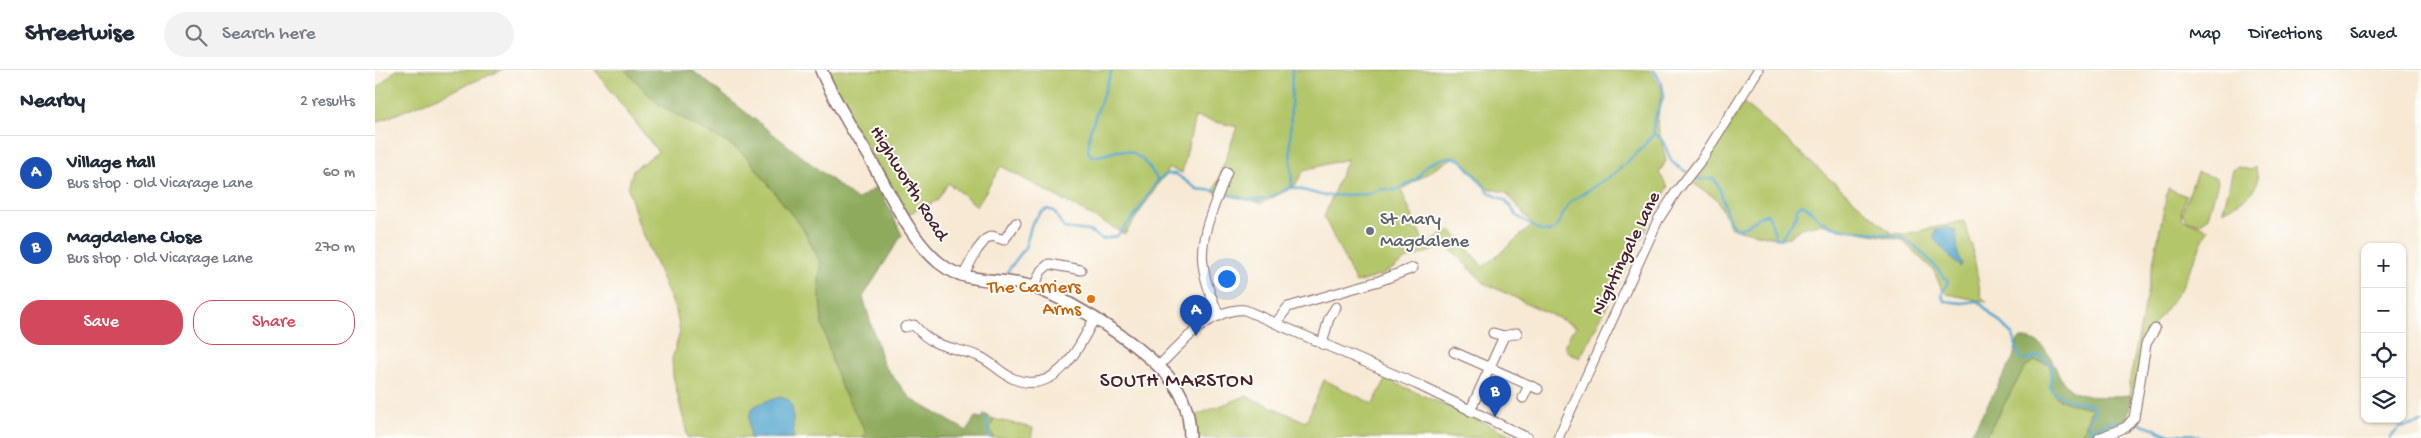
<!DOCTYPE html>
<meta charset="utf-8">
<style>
:root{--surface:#fff;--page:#f2f2f3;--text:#1f2937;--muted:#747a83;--line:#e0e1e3;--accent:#d1495b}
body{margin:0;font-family:"Gochi Hand",sans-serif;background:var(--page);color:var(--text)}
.controls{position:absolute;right:15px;bottom:15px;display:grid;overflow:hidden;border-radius:10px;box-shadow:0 1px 4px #0004}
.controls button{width:45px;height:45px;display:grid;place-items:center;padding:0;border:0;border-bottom:1px solid var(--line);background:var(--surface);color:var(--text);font:25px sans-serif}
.you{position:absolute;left:851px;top:208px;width:18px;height:18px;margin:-12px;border:4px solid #fff;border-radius:50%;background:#1a73e8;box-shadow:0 0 0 8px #1a73e833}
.badge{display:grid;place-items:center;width:32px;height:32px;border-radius:50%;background:var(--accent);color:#fff;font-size:16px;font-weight:700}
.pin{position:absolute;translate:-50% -41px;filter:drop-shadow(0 1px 2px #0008)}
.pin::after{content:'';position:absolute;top:26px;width:18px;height:15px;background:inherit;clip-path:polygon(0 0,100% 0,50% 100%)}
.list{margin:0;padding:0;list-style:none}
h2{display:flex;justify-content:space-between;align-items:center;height:65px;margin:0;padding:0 20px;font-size:21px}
h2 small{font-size:16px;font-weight:400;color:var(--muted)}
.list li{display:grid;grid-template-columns:32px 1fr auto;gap:15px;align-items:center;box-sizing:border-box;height:75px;padding:0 20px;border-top:1px solid var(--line)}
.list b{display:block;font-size:19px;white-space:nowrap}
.list p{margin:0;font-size:16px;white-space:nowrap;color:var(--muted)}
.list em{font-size:16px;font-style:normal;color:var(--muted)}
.actions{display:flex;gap:10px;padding:15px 20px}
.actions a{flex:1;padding:11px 0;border:1px solid var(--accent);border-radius:20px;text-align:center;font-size:18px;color:var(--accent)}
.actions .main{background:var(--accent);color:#fff}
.icon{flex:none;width:28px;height:28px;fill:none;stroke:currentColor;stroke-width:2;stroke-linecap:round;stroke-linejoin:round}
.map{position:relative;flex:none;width:2046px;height:368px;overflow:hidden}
header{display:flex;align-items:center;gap:30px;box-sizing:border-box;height:70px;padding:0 25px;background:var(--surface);border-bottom:1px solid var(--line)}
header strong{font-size:24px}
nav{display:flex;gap:28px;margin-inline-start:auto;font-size:18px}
.search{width:350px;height:45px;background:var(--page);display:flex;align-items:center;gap:12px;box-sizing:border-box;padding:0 18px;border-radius:28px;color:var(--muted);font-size:19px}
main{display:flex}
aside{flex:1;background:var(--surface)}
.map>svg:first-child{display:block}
.green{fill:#b3c669;stroke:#7e724a;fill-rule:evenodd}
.forest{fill:#8eab5d;stroke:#6c6544}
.water{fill:#52a6ce;stroke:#4e627c}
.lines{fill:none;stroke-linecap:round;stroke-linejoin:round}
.stream{stroke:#52a6ce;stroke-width:2.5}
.minor-casing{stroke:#876666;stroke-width:11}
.tertiary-casing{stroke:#876666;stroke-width:14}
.minor{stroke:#fff;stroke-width:9}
.tertiary{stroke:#fff;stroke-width:11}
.worship-dot{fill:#6b7280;stroke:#fdfcf7;stroke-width:2}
.food-dot{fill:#e8710a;stroke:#fdfcf7;stroke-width:2}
.labels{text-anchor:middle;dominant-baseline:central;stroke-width:4;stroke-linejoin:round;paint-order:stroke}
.street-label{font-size:19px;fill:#4a1f2b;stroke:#fdfcf7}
.worship-label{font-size:19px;fill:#5b616d;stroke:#fdfcf7;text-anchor:start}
.food-label{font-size:19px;fill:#c56008;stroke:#fdfcf7;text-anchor:end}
.quarter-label{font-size:21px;letter-spacing:1px;fill:#4a1f2b;stroke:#fdfcf7}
</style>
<header>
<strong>Streetwise</strong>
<div class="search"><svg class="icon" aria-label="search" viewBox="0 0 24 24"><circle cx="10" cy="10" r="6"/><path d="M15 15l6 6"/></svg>Search here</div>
<nav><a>Map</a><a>Directions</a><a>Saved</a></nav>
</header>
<main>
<aside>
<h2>Nearby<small>2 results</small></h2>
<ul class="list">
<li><span class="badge" style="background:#1a4fb4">A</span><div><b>Village Hall</b><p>Bus stop · Old Vicarage Lane</p></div><em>60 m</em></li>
<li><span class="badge" style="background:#1a4fb4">B</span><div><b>Magdalene Close</b><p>Bus stop · Old Vicarage Lane</p></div><em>270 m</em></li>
</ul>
<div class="actions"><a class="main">Save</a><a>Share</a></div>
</aside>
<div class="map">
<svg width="2046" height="368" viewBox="0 0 2046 368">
<rect width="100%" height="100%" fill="#fdfcf7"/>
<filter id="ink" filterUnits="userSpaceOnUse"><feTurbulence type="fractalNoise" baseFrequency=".02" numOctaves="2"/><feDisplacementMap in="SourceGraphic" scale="10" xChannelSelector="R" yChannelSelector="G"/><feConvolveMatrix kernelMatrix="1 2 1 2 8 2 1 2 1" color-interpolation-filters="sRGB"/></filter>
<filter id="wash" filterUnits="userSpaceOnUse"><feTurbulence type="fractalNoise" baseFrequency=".0096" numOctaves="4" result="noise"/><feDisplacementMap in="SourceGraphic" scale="20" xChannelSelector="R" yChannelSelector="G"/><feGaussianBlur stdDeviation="1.12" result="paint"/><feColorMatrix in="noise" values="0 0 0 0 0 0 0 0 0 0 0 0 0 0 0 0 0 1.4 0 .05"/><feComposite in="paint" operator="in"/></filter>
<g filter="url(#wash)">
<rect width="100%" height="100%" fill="#f7e9d4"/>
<g class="green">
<path d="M20,0H127L0,53V21Z"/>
<path d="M220,0H250L284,35L356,75L373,88L430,162L445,192L446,198L444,209L447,254L458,294L467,319L492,362L489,368H313L298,306L297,289L305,262L301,241L263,152L253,118L258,100L283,82Z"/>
<path d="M451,0H1275L1287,19L1282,52L1291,91L1284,103L1293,117L1205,288L1193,282L1190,276L1196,262L1202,257L1109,213L1072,176L1034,188L1007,205L981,213L949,147L972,89L929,100L919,117L886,133L839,122L862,57L820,47L807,103L794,98L750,164L626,96L602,136L573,113L563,130L531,145L462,27ZM1082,85L1113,118L1131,123L1158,155L1108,197L1076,160L1050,175L1026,120Z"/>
<path d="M1369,33L1516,163L1530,164L1589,151L1597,175L1606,226L1612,232L1572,224L1566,218L1559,201L1527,170L1444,154L1426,158L1414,167L1405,169L1356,158L1342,129L1319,114L1327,104L1352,59Z"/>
<path d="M1863,97L1876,100L1880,97C1890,121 1866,132 1848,141L1858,100Z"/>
<path d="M1822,102L1842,108L1843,112L1833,147L1825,154L1812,150L1807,143Z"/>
<path d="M1793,118L1811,126L1806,141L1807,149L1833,159L1806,219L1776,259L1756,325L1754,314Z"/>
<path d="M1660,291L1675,294L1676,308L1695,333L1717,338L1705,368H1610L1650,297Z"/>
<path d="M1011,309L1139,366L1138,368H821L816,347L871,326L931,352L949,310L998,334Z"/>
<path d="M619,349L658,358L656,368H619L615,358Z"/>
</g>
<g class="forest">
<path d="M250,0H317L482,130L503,116L527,165L488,227L508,294L536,329L592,361L600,347L607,348L609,344L619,349L615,358L619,368H488L491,362L467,319L458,294L447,254L444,209L446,198L445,192L430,162L373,88L356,75L284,35Z"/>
<path d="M1646,268C1682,271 1676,308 1698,321C1715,330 1738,326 1756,325C1755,332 1755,342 1751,349C1743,361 1718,368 1705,368L1717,338C1703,335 1680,334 1676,318C1674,310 1678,302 1675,294L1660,291L1650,297L1610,368H1594L1638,288L1643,270Z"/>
</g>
<g class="water">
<path d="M1572,157L1581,161L1583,184L1587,194L1585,197L1559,169L1560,161Z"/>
<path d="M406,327L415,331L418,342V368H375C372,335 375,336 406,327Z"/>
</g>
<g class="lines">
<g class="stream">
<path d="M737,0L715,61L713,82L718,87C726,86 734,83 742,81C762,78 774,96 783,110"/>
<path d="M917,0L915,74L917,118"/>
<path d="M1278,0C1282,5 1287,11 1288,18C1292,33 1274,46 1279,64"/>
<path d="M1279,64C1290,68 1291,81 1296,90C1300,96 1307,99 1312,102"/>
<path d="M1317,105L1325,109H1339C1350,123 1347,140 1359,158C1372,161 1379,146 1392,144L1395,148L1401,168L1406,169L1422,144V138L1427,134C1436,138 1441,149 1450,153C1475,165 1504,159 1529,169C1543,175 1563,199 1573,211L1567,224L1569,231L1587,233L1603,231L1638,265L1645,289L1651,290L1665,286L1677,295L1675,316L1678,322L1692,330L1718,335L1720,339L1713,354L1715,360L1735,352H1751"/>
<path d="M847,123L875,130L889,129"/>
<path d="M894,128L916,117L950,126L993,124L1006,119L1021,120L1042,109L1052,95L1069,88L1077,87L1086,90L1115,123L1131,131L1142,146L1166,161L1174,162L1180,159L1195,132L1240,103L1265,80L1279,64"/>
<path d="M632,202L650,178L657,153L665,143L672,139L679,141L689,158L714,161L727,169L742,166L761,144L783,110L792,104H801L822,119L841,121"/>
<path d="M611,347L614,368"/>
<path d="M1759,353C1771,353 1778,359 1789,363C1803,368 1814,360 1829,368"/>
<path d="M2015,368L2024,358L2046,353"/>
</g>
</g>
</g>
<g filter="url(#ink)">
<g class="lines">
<defs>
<g id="minor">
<path d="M588,206L602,180L611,169L617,166L629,170L641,153"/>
<path d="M659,217L666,201L674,194L706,200"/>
<path d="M844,246C837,229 830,212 828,194C824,163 842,131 852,102"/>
<path d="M901,253L913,237L1004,211L1038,198"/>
<path d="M530,257L539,255C559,279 576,276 603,286C616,291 625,303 639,309C681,326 703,279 719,249"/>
<path d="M1118,263L1129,266L1142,263"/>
<path d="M947,274L954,248L961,237"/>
<path d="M1079,282L1163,319"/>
<path d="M784,296C804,275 838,237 870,240L1041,314L1153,368"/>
<path d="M1148,328L1154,315"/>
<path d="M1095,341L1129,266"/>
<path d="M1183,368L1283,150L1301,122L1327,89L1383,0"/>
<path d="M1724,368L1751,357L1759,348L1771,274L1780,259"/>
</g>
<path id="tertiary" d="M446,0C459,31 478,60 495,89C515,122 536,172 567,195C593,215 628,207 658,217C699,231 789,287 807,327C813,340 815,354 815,368"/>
</defs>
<use href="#minor" class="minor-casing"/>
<use href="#tertiary" class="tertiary-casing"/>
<use href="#minor" class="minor"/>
<use href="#tertiary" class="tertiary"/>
</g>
</g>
<circle class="worship-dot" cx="995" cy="161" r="5"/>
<circle class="food-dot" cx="716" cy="229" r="5"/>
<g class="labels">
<g class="street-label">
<text transform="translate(533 114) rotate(58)">Highworth Road</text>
<text transform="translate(1252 184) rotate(-64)">Nightingale Lane</text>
</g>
<g class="worship-label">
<text x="1005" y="150">St Mary<tspan x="1005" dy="22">Magdalene</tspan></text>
</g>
<g class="food-label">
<text x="706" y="218">The Carriers<tspan x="706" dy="22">Arms</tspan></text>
</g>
<g class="quarter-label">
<text x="802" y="312">SOUTH MARSTON</text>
</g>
</g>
</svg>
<div class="controls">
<button>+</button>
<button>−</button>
<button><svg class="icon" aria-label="locate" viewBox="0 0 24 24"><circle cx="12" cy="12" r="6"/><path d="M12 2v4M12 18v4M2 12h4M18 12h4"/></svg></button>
<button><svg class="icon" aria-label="layers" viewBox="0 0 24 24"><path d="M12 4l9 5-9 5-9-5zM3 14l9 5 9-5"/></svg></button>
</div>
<div class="you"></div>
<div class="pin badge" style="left:821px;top:266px;background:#1a4fb4">A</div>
<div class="pin badge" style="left:1120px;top:347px;background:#1a4fb4">B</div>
</div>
</main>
